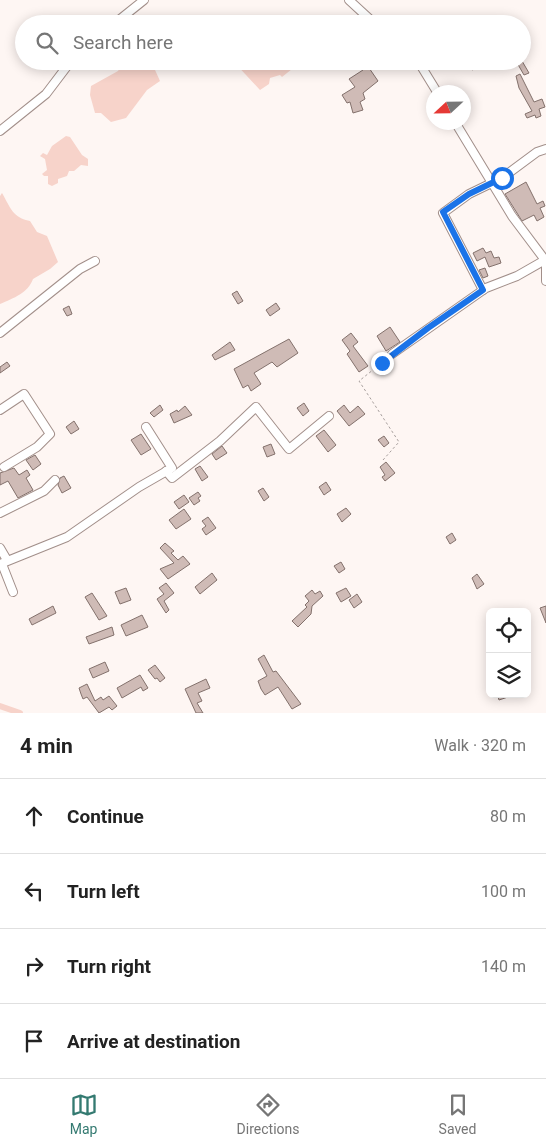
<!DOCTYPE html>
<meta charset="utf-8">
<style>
:root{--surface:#fff;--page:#f2f2f2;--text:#222;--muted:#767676;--line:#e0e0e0;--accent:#347a71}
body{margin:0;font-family:Roboto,sans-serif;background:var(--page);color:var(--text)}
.controls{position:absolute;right:15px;bottom:15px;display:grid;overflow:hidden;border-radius:8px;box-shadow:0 2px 12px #0003}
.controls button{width:45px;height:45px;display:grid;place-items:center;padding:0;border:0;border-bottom:1px solid var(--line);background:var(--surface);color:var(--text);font:25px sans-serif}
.compass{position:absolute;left:426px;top:85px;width:45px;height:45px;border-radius:50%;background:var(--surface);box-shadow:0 2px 12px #0003;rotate:248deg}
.stop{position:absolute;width:15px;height:15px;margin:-11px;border:4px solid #1a73e8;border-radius:50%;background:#fff}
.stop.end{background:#1a73e8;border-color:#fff;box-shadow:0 1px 5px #0008}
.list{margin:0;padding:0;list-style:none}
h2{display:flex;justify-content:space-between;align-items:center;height:65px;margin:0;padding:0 20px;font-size:21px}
h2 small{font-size:16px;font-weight:400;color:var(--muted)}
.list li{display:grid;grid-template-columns:32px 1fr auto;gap:15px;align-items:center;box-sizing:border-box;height:75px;padding:0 20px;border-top:1px solid var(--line)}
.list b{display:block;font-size:19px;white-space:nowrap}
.list em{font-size:16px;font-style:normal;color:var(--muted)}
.icon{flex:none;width:28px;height:28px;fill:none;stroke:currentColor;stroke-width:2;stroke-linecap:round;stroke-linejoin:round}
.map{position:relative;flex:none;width:546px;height:713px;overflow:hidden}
.search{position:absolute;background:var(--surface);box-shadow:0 2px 12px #0003;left:15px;right:15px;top:15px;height:55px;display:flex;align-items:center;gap:12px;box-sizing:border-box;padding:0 18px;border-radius:28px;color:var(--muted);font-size:19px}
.sheet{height:365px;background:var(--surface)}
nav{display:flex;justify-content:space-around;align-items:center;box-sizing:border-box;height:70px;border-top:1px solid var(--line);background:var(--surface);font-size:14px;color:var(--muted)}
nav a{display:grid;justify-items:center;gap:2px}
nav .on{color:var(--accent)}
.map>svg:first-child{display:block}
.water{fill:#f7d3ca}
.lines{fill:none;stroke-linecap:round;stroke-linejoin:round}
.canal{stroke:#f7d3ca;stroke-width:6}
.building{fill:#cfbbb6;stroke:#83716c}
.minor-casing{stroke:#a28f8a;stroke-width:10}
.path{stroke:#a79f9d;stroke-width:1;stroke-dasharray:2.5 2.5;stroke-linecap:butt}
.minor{stroke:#fff;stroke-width:8}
.route{stroke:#1a73e8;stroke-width:6}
</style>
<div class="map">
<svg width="546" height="713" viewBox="0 0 546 713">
<rect width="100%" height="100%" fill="#fef6f3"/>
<g class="water">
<path d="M124,61H151L160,81L147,90L126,118L111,122L101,113H95L90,95L91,86L118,71Z"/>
<path d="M233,61H298L300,68L292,69L282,77L280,75L270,78L269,84L260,90Z"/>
<path d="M66,136L70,137L82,155L88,159V166L81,165L74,171H69L67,176L58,179V183L52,186L48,184V176H44L42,174L47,170L45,159L40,156L43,153L47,155L52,146Z"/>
<path d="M2,193C10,207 13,218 30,221L37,232L47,236L58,262L50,269L33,279C28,293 14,298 0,304V196Z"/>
</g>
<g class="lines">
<path class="canal" d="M0,706L20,713"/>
</g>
<g class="building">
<path d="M357,61H372L367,65L378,81L363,93L365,99L360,102L363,110L353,113L350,102L347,103L342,95L355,87L349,79L363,70Z"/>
<path d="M468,61H489L472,70Z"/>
<path d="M516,61H522L529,73L524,75Z"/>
<path d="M520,74L534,102L542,99L545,107L539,109L541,116L536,118L535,115L527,118L525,114L532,111L519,88L516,76Z"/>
<path d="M526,182L537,204L543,201L545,206L540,208L544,217L537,221L534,215L522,221L505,194Z"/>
<path d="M483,248L486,253L491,251L494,258L499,257L501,263L489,267L485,257L477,261L473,253Z"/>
<path d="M485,268L488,276L483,278L479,270Z"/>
<path d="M237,291L243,301L238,304L232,294Z"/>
<path d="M276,303L280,309L270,316L266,310Z"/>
<path d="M69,306L72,314L67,316L63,309Z"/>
<path d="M390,327L400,342L386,351L377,336Z"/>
<path d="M351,333L358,342L353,346L368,366L359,372L347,354L350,351L342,340Z"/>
<path d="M289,339L298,353L277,367L272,362L254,373L261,384L251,391L248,385L243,388L234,369Z"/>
<path d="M230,342L235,350L215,360L212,355Z"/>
<path d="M7,362L10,366L0,373V367Z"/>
<path d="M304,403L309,411L303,416L297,408Z"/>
<path d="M160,405L163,410L154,417L150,413Z"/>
<path d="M344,405L350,413L358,406L365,414L349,426L337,411Z"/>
<path d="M185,406L192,415L174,423L170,414L177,410L178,412Z"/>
<path d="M74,421L79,429L71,434L66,427Z"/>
<path d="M324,430L336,445L328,452L316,436Z"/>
<path d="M141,434L151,449L141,455L131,440Z"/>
<path d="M384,436L389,443L384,447L378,440Z"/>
<path d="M271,444L275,454L267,457L263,447Z"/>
<path d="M222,446L227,453L216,460L212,454Z"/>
<path d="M35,455L41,464L33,470L26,460Z"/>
<path d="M386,462L395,473L385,481L382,477L385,475L380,467Z"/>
<path d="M200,466L208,477L202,481L195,469Z"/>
<path d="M14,468L19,475L27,470L30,475L26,478L33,490L18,498L8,481L0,485V473Z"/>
<path d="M64,476L71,488L62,493L58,485L60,478Z"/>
<path d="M326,482L331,490L324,495L319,487Z"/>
<path d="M263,488L269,497L264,501L258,491Z"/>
<path d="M198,492L201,496L198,498L200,501L194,505L189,498Z"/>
<path d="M184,495L189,502L179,509L174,502Z"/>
<path d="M346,508L351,514L342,522L337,514Z"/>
<path d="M184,509L191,519L176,529L169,520Z"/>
<path d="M208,517L216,528L206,535L202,529L206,526L202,521Z"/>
<path d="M452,533L456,540L450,544L446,537Z"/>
<path d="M165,543L174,551L171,553L178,560L183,556L190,564L168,579L160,569L174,563L160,548Z"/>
<path d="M341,562L345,569L339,573L334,566Z"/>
<path d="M212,573L217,580L200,594L195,587Z"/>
<path d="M477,574L484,584L477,589L472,578Z"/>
<path d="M166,583L174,593L164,601L169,610L166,613L157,599L164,594L159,588Z"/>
<path d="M126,588L131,600L120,604L115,592Z"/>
<path d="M346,588L351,596L341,602L336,593Z"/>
<path d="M312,590L315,594L320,591L323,596L312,606L311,614L298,627L292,621L307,607L305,605L309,601L305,596Z"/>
<path d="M92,593L107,616L99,620L85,597Z"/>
<path d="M357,594L362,602L354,608L349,600Z"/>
<path d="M53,606L56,613L32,625L29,619Z"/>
<path d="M546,606V623L540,608Z"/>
<path d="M142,615L148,627L126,636L121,625Z"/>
<path d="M112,627L114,635L89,644L86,637Z"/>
<path d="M264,655L273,672L276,671L301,704L292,709L278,687L265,695L261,689L258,681L267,676L258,659Z"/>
<path d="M105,662L109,671L93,678L89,669Z"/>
<path d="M155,665L165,678L160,682L157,678L155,679L148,670Z"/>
<path d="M140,675L148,688L143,691L141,687L122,698L117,688Z"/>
<path d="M206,679L210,688L198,693L202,701L197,703L203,713H196L185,689Z"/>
<path d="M87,684L95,701L101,697L103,700L109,696L117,706L112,710L109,707L99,713L87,697L83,699L81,694L79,688Z"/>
<path d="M497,694H514V695L499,700Z"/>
</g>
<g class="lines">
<defs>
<g id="minor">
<path d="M349,0L375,24"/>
<path d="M114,24L144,0"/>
<path d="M418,61L437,92"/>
<path d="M0,131L46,94L71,61"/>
<path d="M546,260V281"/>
<path d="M483,290L443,213L469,194L502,178L537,152L546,149"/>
<path d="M0,333L80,269L95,261"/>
<path d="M392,354L486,288L517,276L545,260L512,216L455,122"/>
<path d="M0,410L24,394L50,434L37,447L4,467"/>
<path d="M166,471L172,478L220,441L256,407L289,449L329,416"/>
<path d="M0,513L44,491L55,480"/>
<path d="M0,548L7,560"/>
<path d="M0,564L67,537L139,487L172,468L146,427"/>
<path d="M2,564L13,592"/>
</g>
</defs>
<use href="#minor" class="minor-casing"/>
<path class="path" d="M383,460L399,442L359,381L388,358"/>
<use href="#minor" class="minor"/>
</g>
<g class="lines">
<path class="route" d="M382,363L428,328L483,290L443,212L469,194L502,178"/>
</g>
</svg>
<div class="controls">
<button><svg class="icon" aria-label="locate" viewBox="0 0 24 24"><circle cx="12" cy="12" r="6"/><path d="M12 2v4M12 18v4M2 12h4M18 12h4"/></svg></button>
<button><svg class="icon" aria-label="layers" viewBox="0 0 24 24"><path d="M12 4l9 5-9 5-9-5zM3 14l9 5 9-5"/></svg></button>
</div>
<svg class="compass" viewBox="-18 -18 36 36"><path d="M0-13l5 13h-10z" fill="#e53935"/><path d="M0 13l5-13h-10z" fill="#767676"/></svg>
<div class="stop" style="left:502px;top:178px"></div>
<div class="stop end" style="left:382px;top:363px"></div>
<div class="search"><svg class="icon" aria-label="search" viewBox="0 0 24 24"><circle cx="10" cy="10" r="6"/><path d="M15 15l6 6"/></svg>Search here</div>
</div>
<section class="sheet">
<h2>4 min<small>Walk · 320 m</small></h2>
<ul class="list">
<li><svg class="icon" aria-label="ahead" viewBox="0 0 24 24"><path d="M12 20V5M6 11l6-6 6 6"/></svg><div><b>Continue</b></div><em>80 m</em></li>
<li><svg class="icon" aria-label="left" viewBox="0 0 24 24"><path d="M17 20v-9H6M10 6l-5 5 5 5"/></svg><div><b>Turn left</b></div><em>100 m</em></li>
<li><svg class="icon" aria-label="right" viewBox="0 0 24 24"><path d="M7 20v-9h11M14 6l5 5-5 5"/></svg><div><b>Turn right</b></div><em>140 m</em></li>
<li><svg class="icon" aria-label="arrive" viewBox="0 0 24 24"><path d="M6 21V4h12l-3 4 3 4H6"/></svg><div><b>Arrive at destination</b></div></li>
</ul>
</section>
<nav>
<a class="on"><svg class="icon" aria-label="map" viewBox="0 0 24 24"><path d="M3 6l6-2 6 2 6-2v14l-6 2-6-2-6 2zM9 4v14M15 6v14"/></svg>Map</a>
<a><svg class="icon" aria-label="directions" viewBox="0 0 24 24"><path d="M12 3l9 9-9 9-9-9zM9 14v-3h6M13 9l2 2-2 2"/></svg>Directions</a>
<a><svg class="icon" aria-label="saved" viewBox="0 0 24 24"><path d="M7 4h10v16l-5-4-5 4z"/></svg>Saved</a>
</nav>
